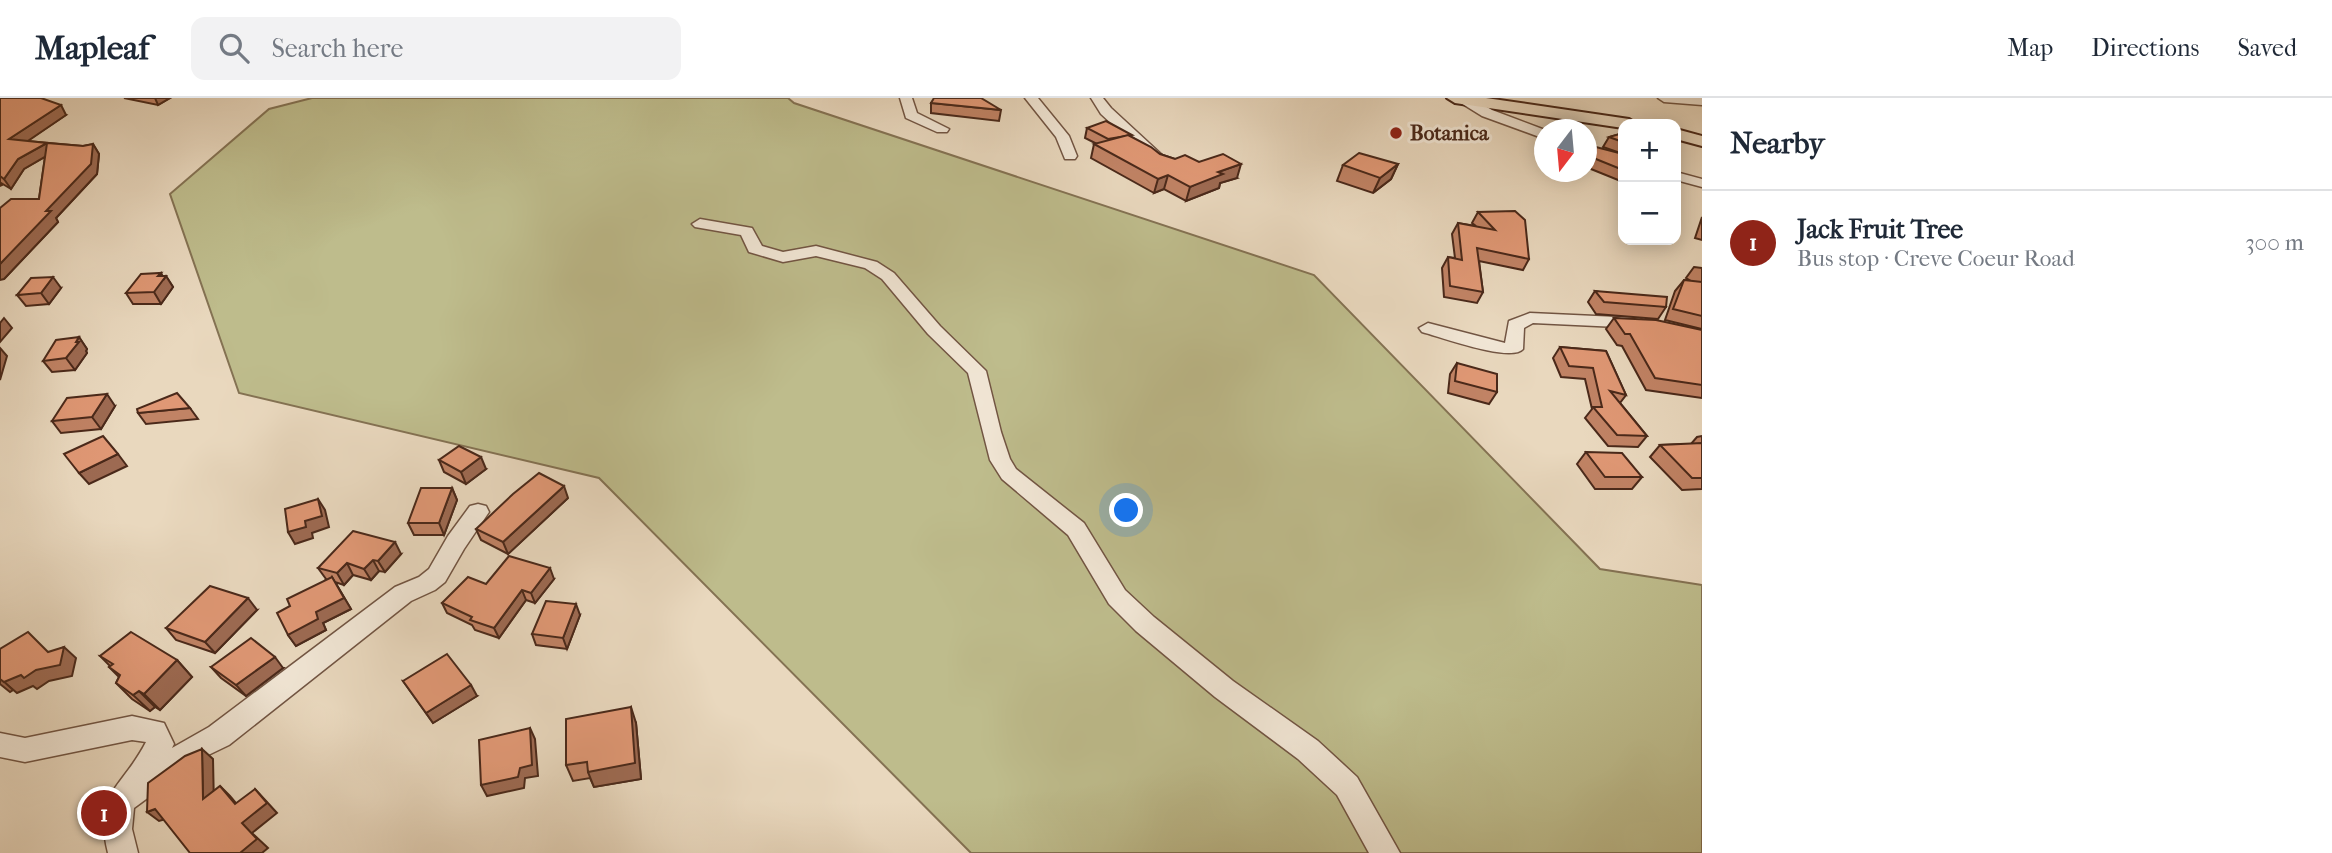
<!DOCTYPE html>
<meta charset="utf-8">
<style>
:root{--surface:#fff;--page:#f2f2f3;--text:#1f2937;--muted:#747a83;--line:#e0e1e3;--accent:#8f2418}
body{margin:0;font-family:"IM FELL French Canon",serif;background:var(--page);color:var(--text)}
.controls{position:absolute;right:21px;top:21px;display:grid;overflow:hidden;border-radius:14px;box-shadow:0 4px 18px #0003}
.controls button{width:63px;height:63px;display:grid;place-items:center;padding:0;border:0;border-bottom:2px solid var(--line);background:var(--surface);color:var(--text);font:35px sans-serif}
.compass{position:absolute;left:1534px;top:21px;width:63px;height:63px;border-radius:50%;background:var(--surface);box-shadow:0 4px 18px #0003;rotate:196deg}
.you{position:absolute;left:1127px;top:413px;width:24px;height:24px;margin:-18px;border:5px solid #fff;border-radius:50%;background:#1a73e8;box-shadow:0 0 0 10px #1a73e833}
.badge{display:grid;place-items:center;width:46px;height:46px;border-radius:50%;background:var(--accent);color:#fff;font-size:23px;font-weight:700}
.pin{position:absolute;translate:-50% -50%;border:4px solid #fff;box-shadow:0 2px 7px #0006}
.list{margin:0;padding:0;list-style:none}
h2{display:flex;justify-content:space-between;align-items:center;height:91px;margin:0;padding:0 28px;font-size:30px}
h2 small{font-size:23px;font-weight:400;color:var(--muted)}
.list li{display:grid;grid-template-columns:46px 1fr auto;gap:21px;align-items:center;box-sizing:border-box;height:105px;padding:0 28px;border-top:2px solid var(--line)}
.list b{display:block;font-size:26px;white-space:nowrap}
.list p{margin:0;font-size:23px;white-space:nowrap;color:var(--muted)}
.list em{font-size:23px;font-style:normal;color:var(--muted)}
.icon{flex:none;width:38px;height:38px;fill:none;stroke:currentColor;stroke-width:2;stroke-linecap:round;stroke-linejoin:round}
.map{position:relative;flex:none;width:1702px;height:755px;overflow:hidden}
header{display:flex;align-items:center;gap:42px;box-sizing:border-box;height:98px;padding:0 35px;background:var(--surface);border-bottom:2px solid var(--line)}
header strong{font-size:33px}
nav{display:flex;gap:38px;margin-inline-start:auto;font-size:24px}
.search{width:490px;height:63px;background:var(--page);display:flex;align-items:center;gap:18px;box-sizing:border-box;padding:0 24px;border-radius:14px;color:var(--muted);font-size:26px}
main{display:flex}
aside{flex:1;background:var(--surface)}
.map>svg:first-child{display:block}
.green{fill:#bebc8c;stroke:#847253;stroke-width:2}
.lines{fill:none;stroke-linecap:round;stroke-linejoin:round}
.minor-casing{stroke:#725543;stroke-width:3}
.major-casing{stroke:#4a291a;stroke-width:4}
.minor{fill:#f1e6d5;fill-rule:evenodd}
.major{fill:#e9d8be;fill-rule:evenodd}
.wall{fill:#c18365;stroke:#4a291a;stroke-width:2}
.shaded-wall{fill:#9d6a52;stroke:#4a291a;stroke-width:2}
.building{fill:#e09875;stroke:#4a291a;stroke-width:2}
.poi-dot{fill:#8f2418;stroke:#f1e6d5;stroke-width:2.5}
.labels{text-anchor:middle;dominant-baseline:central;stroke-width:6;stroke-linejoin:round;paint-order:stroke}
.far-poi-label{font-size:21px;font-weight:bold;fill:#4a291a;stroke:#f1e6d5;text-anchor:start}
</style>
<header>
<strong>Mapleaf</strong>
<div class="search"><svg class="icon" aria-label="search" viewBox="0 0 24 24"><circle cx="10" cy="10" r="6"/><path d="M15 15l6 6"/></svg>Search here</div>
<nav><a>Map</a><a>Directions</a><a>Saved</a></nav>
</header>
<main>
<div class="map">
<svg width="1702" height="755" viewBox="0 0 1702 755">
<rect width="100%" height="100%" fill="#e9d8be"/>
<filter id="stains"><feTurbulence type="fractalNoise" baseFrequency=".00286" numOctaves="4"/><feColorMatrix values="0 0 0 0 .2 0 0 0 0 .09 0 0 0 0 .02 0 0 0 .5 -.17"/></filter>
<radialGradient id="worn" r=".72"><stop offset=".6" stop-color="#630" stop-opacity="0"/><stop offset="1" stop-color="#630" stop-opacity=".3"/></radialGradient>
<path class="green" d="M312,0H788L794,5L1314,177L1600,471L1702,487V755H971L599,380L239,295L170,96L269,11Z"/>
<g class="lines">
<defs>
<g id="minor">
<path d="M900,0H912L917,15L949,31L947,34H937L906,20Z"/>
<path d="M1025,0H1038L1069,38L1077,58L1075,61H1065L1056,39Z"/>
<path d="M1091,0H1103L1111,10L1162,57V63H1152L1101,16Z"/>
<path d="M1460,0H1471L1492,12L1545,32V41L1482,18L1461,5Z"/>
<path d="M1658,0H1702V7L1664,4Z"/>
<path d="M1676,74L1702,81V89L1676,82Z"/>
<path d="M700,121L752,130L762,148L783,154L816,148L877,164L894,175L940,228L986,273L1001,334L1010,361L1016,371L1084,425L1125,492L1154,519L1233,583L1318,643L1357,679L1400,755H1369L1337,697L1298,661L1215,599L1136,533L1109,506L1068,437L1002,381L990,362L968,275L928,236L882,181L865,170L816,158L783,164L749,154L741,137L695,129L692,126Z"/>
<path d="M1530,215L1639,220L1648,225L1639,230L1533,225L1524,230L1523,251C1511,265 1441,239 1422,234L1419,230L1428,225L1505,245L1509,223Z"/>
<path d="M478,406L486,408L489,414L464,451L445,484L435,492L411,503L229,647L202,660L134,710L132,731L138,755H108C93,694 122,691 146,644L132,642L25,664L0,659V635L25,640L132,618L164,625L174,646L172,650L209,629L395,489L419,479L429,471L448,438L470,408Z"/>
</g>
<g id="major">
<path d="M1447,0H1486L1629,21L1637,26H1623V30L1455,5Z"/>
<path d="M1676,31L1702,38V48L1676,41Z"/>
</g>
</defs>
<use href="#minor" class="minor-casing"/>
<use href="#major" class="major-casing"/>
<use href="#minor" class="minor"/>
<use href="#major" class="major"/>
</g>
<g class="wall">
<path d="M0,0L66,17L27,43L83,48L93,46L99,56L97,76L56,120L58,124L4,181L39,101L45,59L24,71L11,91L1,85L2,87L0,88Z"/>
<path d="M124,0H170L158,7Z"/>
<path d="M931,5L1001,12L999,23L931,15Z"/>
<path d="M1087,30L1131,39L1160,56L1175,61L1199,64L1237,80L1220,85L1219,90L1186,103L1164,91L1154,95L1091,60L1094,46H1097L1085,40Z"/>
<path d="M1623,35V56L1603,49L1609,39Z"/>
<path d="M1586,50L1623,56V84L1586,69Z"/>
<path d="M1398,66L1391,81L1373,95L1337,83L1343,67Z"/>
<path d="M1478,114L1529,161L1523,172L1479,163L1483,194L1477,205L1444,199L1442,170L1448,159L1455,160L1452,136L1458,125L1476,128L1472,125Z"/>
<path d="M1702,119V142L1695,140Z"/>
<path d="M1694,169L1702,170V231L1665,222L1675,193L1684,182L1691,183L1686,180Z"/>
<path d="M161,175L162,178H166L173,189L161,206H133L126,195Z"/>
<path d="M61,190L49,206L26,208L17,197Z"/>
<path d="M1595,193L1666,209L1658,221L1596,216L1588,204Z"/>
<path d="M1614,220L1702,232V300L1646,292L1622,248L1617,247L1606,231Z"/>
<path d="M79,239L87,251L86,253L87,255L75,272L52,274L43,263Z"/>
<path d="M1560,249L1606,253L1626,297L1620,305L1647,338L1638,349L1608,348L1585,320L1592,311L1585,281L1561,279L1553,260Z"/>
<path d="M1457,265L1497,294L1489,306L1448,295L1450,276Z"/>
<path d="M115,308L101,331L61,335L52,323Z"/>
<path d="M190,310L198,321L146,326L138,315Z"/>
<path d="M1702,338V391L1682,392L1650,359L1660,347L1691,346L1697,339Z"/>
<path d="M1586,354L1642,379L1632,391H1595L1577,366Z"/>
<path d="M439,362L486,371L466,386L444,374Z"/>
<path d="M452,390L457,402L444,437H414L408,425Z"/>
<path d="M568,400L508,456L481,442L476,431Z"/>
<path d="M401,456L385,474L379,473L371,482L353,477L344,487L335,484L351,511L323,525L326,532L296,548L288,537L326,481L318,470Z"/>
<path d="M554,481L535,505L526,502L499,540L475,532L472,527L447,515L442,505L486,486Z"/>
<path d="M257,512L215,555L176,542L166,530Z"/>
<path d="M580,517L567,551L536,547L532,536Z"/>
<path d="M100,558L177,562L192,579L160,612L155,609L150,613L132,601L116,585L119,579L109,569L110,568Z"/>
<path d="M211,569L283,570L246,598L221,580Z"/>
<path d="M403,583L477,598L433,625Z"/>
<path d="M636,625L641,681L594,689L590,680L573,683L566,667Z"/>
</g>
<g class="shaded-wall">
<path d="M155,0H170L158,7Z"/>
<path d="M61,7L66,17L16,51L9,41Z"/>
<path d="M47,45L53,54L24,71L11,91L4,81L18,61Z"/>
<path d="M93,46L99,56L97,76L56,120L58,124L4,181L0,182V166L46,113Z"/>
<path d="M1241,66L1237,80L1220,85L1219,90L1186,103L1190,89L1218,74Z"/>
<path d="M1398,66L1391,81L1373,95L1380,80Z"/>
<path d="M1168,77L1164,91L1154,95L1158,81Z"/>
<path d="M161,175L164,181L166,178L173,189L161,206L154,194L158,178Z"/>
<path d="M53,179L61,190L49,206L41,195Z"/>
<path d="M4,220L12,230L0,244V225Z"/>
<path d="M79,239L87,251L86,253L87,255L75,272L66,260Z"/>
<path d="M0,250L7,258L0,282Z"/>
<path d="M107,296L115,308L101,331L92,319Z"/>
<path d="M118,356L127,368L89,386L79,375Z"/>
<path d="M481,359L486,371L466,386L461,374Z"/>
<path d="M564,388L568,400L508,456L503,444Z"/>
<path d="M452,390L457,402L444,437L439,425Z"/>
<path d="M318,401L325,412L329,429L312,435L313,440L295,446L288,434L305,423Z"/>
<path d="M395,444L401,456L385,474L378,463Z"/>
<path d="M373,462L379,473L371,482L364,471Z"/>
<path d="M347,465L353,477L344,487L337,475Z"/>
<path d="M550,470L554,481L535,505L531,495Z"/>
<path d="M332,479L351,511L323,525L326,532L296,548L288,537L316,514Z"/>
<path d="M522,492L526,502L499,540L494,530Z"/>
<path d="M248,500L257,512L215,555L205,544Z"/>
<path d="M576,506L580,517L567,551L563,540Z"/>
<path d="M64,549L76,560L72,578L49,583L37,591L33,588L17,595L4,584Z"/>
<path d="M275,559L283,570L246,598L236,587Z"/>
<path d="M177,562L192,579L160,612L144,596Z"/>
<path d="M0,580L13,592L10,594L0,586Z"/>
<path d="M471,587L477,598L433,625L426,615Z"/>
<path d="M139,593L155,609L150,613L133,597Z"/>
<path d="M631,609L636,625L641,681L594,689L588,674Z"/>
<path d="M530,630L535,641L538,678L525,680L524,690L487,698L481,687Z"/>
<path d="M202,651L213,661L214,710L203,701Z"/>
<path d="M220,688L230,698L245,716L235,706Z"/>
<path d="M255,691L277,715L252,735L268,750L262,755H240L242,725Z"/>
<path d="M155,711L166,721L159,723L147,714Z"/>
</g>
<g class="building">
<path d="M0,0H41L61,7L9,41L47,45L18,61L4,81L0,78Z"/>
<path d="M934,0H981L1001,12L931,5Z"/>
<path d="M1106,23L1132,37L1108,41L1087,30Z"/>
<path d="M1623,35V44L1609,39Z"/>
<path d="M1128,37L1151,49L1160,56L1175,61L1185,57L1199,64L1223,56L1241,66L1218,74L1223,76L1190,89L1168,77L1158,81L1094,46Z"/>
<path d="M47,45L83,48L93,46L91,66L46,113H51L0,166V110L11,101H39Z"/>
<path d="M1592,48L1623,56V72L1586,57V50Z"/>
<path d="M1359,55L1398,66L1380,80L1343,67Z"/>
<path d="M1515,113L1525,122L1529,161L1477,150L1483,194L1450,188L1448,159L1462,162L1458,125L1495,132L1478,114Z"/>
<path d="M161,175L158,178H166L154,194L126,195L141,176Z"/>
<path d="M53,179L41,195L17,197L31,180Z"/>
<path d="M1684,182L1702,184V218L1673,211Z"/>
<path d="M1595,193L1667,199L1666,209L1604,204Z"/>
<path d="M1614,220L1656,222L1702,232V287L1655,280L1630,236H1625Z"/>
<path d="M79,239L76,244H79L66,260L43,263L56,242Z"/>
<path d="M1560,249L1606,253L1626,297L1610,293L1647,338L1617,337L1593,309H1602L1593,270L1569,268Z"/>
<path d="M1457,265L1497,276V294L1455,283Z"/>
<path d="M177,295L190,310L138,315L137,311Z"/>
<path d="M107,296L92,319L52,323L67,300Z"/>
<path d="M103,338L118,356L79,375L64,356Z"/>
<path d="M1702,345V380H1692L1660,347Z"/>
<path d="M459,348L481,359L461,374L439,362Z"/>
<path d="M1586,354L1622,355L1642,379H1605Z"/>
<path d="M539,375L564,388L503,444L476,431L513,396Z"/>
<path d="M421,390H452L439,425H408Z"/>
<path d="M318,401L322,418L305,423L306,429L288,434L285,411Z"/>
<path d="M353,433L395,444L378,463L373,462L364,471L347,465L337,475L318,470Z"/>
<path d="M509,458L550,470L531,495L522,492L494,530L470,522L472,519L442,505L468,479L486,486Z"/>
<path d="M332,479L344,500L316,514L318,521L288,537L277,515L290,508L287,501Z"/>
<path d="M210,488L248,500L205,544L166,530Z"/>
<path d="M546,503L576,506L563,540L532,536Z"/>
<path d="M28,534L48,554L64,549L60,567L36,572L24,580L21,577L4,584L0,581V551Z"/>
<path d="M131,534L177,562L144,596L139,593L133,597L116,585L120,577L109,569L113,566L100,558Z"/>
<path d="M251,540L275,559L236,587L211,569Z"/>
<path d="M447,556L471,587L426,615L403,583Z"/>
<path d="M631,609L635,665L588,674L587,664L566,667V621Z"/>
<path d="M530,630L532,667L520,670L518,679L481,687L479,642Z"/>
<path d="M202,651L203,701L220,688L235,706L255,691L267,705L242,725L257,741L240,755H190L155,711L147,714L148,685L185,658Z"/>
</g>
<circle class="poi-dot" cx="1396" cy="35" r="7"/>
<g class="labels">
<g class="far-poi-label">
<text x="1410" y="35">Botanica</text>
</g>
</g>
<rect width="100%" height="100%" filter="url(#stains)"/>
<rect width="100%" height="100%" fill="url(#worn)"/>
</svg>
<div class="controls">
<button>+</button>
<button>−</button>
</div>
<svg class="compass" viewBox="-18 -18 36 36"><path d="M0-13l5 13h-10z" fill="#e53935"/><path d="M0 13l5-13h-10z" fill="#747a83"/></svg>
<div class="you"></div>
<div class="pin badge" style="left:104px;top:715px">1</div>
</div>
<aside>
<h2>Nearby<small></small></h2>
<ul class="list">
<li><span class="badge">1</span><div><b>Jack Fruit Tree</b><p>Bus stop · Creve Coeur Road</p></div><em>300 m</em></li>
</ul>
</aside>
</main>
